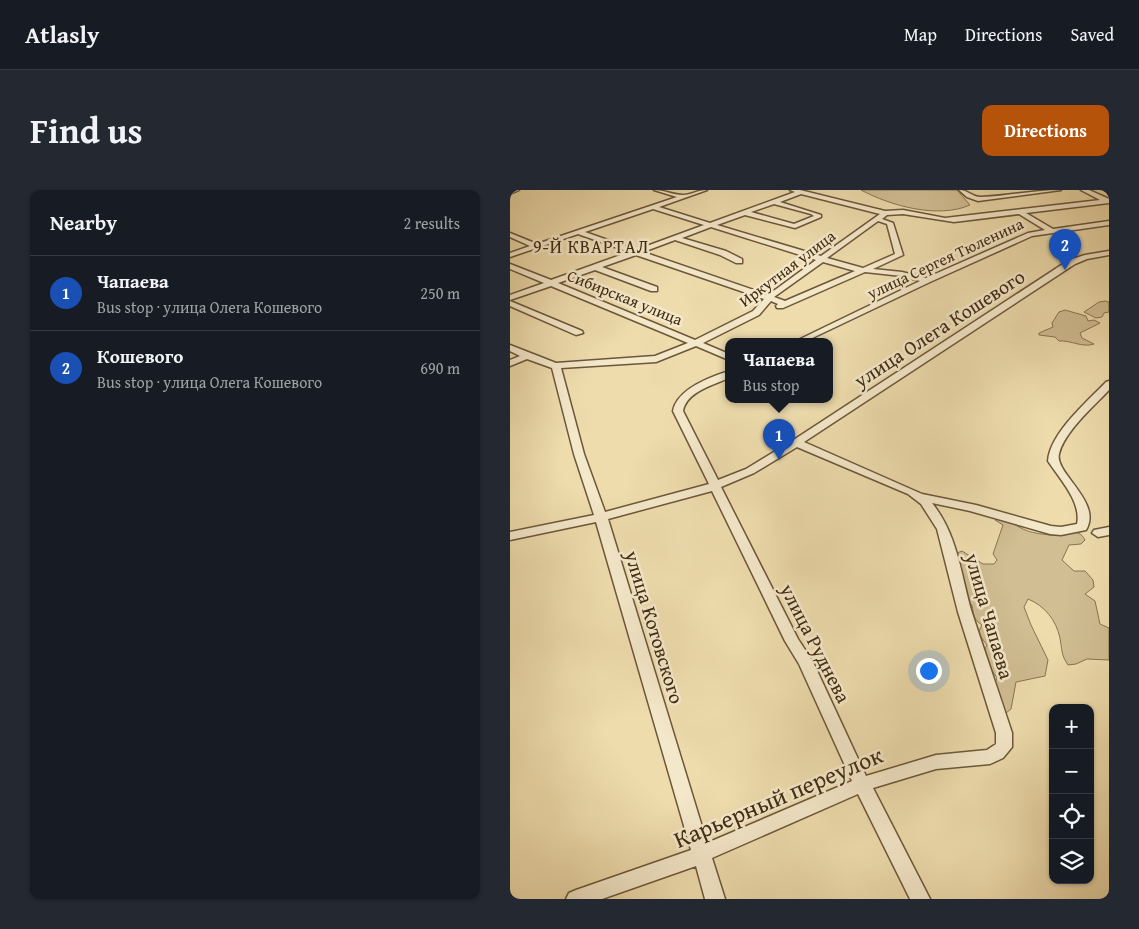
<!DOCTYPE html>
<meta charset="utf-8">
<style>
:root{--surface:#171b24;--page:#242831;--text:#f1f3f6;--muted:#9ea1a6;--line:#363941;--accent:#b45309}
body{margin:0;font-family:"Gentium Book Plus",serif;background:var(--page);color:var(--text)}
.controls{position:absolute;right:15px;bottom:15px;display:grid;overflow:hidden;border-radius:10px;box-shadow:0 1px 4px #0004}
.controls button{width:45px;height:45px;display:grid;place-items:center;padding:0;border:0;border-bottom:1px solid var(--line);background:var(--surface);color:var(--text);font:25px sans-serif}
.you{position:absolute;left:418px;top:480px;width:18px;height:18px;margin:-12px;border:4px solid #fff;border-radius:50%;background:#1a73e8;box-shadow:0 0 0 8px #1a73e833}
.badge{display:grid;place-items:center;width:32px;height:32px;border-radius:50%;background:var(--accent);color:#fff;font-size:16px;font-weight:700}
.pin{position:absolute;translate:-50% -41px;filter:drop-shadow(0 1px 2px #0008)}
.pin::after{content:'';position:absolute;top:26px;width:18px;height:15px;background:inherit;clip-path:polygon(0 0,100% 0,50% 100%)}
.popup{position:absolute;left:215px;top:148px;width:108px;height:65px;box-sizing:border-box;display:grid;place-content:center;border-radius:10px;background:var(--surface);filter:drop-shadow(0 1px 4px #0005);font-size:16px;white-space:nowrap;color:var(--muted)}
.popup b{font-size:19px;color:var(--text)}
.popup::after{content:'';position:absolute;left:50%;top:100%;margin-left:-10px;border:10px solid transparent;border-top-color:var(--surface)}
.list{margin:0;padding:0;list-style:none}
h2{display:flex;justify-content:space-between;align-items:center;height:65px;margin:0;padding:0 20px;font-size:21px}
h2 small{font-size:16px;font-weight:400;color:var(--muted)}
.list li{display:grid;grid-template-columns:32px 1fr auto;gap:15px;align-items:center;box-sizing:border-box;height:75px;padding:0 20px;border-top:1px solid var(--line)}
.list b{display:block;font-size:19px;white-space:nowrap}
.list p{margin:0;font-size:16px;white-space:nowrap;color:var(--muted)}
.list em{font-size:16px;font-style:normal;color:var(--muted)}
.icon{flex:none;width:28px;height:28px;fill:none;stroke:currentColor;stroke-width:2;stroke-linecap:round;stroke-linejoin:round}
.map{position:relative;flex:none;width:599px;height:709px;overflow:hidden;border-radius:10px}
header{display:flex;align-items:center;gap:30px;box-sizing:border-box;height:70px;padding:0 25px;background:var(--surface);border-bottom:1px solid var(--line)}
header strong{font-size:24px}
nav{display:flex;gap:28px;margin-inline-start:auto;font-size:18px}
.intro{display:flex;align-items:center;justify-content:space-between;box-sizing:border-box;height:120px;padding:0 30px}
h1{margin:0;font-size:35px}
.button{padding:12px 22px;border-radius:10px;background:var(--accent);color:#fff;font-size:18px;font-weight:700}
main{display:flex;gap:30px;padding:0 30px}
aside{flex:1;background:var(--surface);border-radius:10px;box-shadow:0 1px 4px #0004}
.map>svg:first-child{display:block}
.green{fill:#d1be93;stroke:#897452}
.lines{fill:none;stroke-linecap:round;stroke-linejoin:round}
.minor-casing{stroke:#6c5739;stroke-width:3}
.minor{fill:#f4e8ca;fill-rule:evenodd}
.labels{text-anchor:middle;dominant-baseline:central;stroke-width:5;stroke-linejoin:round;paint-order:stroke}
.far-street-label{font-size:16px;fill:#412b12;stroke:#f4e8ca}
.far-neighbourhood-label{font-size:18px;letter-spacing:1px;fill:#412b12;stroke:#f4e8ca}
.street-label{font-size:20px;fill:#412b12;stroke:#f4e8ca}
.near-street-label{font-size:24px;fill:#412b12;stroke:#f4e8ca}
</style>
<header>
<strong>Atlasly</strong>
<nav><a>Map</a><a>Directions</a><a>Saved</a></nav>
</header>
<div class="intro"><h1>Find us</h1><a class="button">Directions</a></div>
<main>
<aside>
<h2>Nearby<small>2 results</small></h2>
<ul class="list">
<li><span class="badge" style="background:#1a4fb4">1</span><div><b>Чапаева</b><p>Bus stop · улица Олега Кошевого</p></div><em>250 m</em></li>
<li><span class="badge" style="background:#1a4fb4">2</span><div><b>Кошевого</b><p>Bus stop · улица Олега Кошевого</p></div><em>690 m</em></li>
</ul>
</aside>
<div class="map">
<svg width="599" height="709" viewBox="0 0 599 709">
<rect width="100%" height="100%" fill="#eedcad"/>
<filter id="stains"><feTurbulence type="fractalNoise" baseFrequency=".004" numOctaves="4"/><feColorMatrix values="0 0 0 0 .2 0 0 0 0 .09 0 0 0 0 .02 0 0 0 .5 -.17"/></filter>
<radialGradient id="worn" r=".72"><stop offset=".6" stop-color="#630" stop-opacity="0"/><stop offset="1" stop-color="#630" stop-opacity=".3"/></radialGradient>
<g class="green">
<path d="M351,0H447L460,15C428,29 381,16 351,0Z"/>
<path d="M595,111L599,112V122L594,123L592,127L586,128L574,122L589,112Z"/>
<path d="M555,120L576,126L578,131L584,130L590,133L570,143L572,148L584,154C572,158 561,150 549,151L545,147L529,145V143L543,137L542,133L549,122Z"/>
<path d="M487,329C496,329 505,335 513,339C521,343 531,344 540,345C553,347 568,335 575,350L571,354L559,355L552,370L564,381H575L583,390L584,397L575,404L585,411L590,434L599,438V470L577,469L566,474L558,475C551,465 552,459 550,448C546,430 535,416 518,409L514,417L521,435L538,470L535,486L506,492L501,519L496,523L482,499L487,488L476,471L474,461L477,455L468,443L472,435C463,429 464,425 462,415L459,413L447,363L452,361L473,374H484L487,370L483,364L493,335L485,330Z"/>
</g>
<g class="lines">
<defs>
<g id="minor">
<path d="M0,0H9L0,4Z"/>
<path d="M144,0C154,0 163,5 173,5C181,5 188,0 197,0L149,17L200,33L285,2L280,0H290L375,21L393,20L435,28L590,10L571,0H579L599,9V13L516,23L543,39L599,31V35L522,46L420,92L296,151H286L410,91L392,86L355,82L273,118H267L266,116L268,114L261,111L249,125L193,153L219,164V170L186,156L146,172L51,178L74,264L95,322L199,294L163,221C167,199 200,187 219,181V188C203,195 176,202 173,221L208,290L236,279L282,251L559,70L575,65L599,61V65L577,69L565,74L294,252L412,304L466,315L541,336L551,337L567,334C572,312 549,288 538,271C540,243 577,212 596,192L599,191V200C584,216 554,242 549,264C544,283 593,312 576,340L551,345L540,344L460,321L422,313C448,345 451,386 462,423C475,463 489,503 502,543V557L493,568L480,574L426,579L363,598L420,709H400L348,604L202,668L215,709H195L186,676L92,709H56L59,703L66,700L181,660L86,332L0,350V342L84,325L64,264L42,178L17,169L0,176V170L10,166L0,161V155L46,173L145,166L178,153L41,96L0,110V105L34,93L0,79V74L41,90L119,62L68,44L0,67V63L20,56L0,47V43L27,54L167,7ZM291,4L370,24L311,66L207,35L235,25L285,38L311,27V25L270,12ZM264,14L301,24L304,26L284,34L241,22ZM143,19L194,35L126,60L75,42ZM393,24L444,32L509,24L535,40L518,43L416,88L392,82L363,79L393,65L383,33L372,29L377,25ZM368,31L377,34L385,64L353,78L317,68ZM201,37L306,70L258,105L133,62L165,50L210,65L226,73H232V69L216,61L172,48ZM126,65L254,109L243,121L185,150L48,93L85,80L141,101H147V97L92,77ZM313,72L345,81L275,111L264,107ZM287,257L398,304L411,314L427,339L448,422L486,543V554L477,560L426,565L356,586L303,472L288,449L211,297L244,283ZM202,301L275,451L289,474L342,591L197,653L98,329Z"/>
<path d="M449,0C458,0 462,7 471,7C498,6 524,0 551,0L468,11L457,7Z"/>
<path d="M0,111L72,141L73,143L66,145L0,116Z"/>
<path d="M599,337V345L588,347L582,343L584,340Z"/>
</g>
</defs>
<use href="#minor" class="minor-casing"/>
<use href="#minor" class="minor"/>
</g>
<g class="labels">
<g class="far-street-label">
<text transform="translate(435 68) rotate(-25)">улица Сергея Тюленина</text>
<text transform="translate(277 78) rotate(-37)">Иркутная улица</text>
<text transform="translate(115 107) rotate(22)">Сибирская улица</text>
</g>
<g class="far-neighbourhood-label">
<text x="81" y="56">9-Й КВАРТАЛ</text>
</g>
<g class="street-label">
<text transform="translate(429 138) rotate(-33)">улица Олега Кошевого</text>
<text transform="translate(480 426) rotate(74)">улица Чапаева</text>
<text transform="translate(145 437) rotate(73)">улица Котовского</text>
<text transform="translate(306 453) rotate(63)">улица Руднева</text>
</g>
<g class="near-street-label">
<text transform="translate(268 607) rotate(-23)">Карьерный переулок</text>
</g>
</g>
<rect width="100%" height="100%" filter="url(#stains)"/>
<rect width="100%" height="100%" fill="url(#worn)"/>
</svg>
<div class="controls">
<button>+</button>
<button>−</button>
<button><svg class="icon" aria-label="locate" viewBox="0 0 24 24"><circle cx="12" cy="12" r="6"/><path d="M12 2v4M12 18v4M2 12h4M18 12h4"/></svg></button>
<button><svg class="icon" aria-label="layers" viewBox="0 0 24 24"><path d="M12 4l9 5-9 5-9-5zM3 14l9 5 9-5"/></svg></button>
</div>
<div class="you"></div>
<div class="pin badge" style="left:269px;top:270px;background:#1a4fb4">1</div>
<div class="popup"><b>Чапаева</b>Bus stop</div>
<div class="pin badge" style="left:555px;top:80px;background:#1a4fb4">2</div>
</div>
</main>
